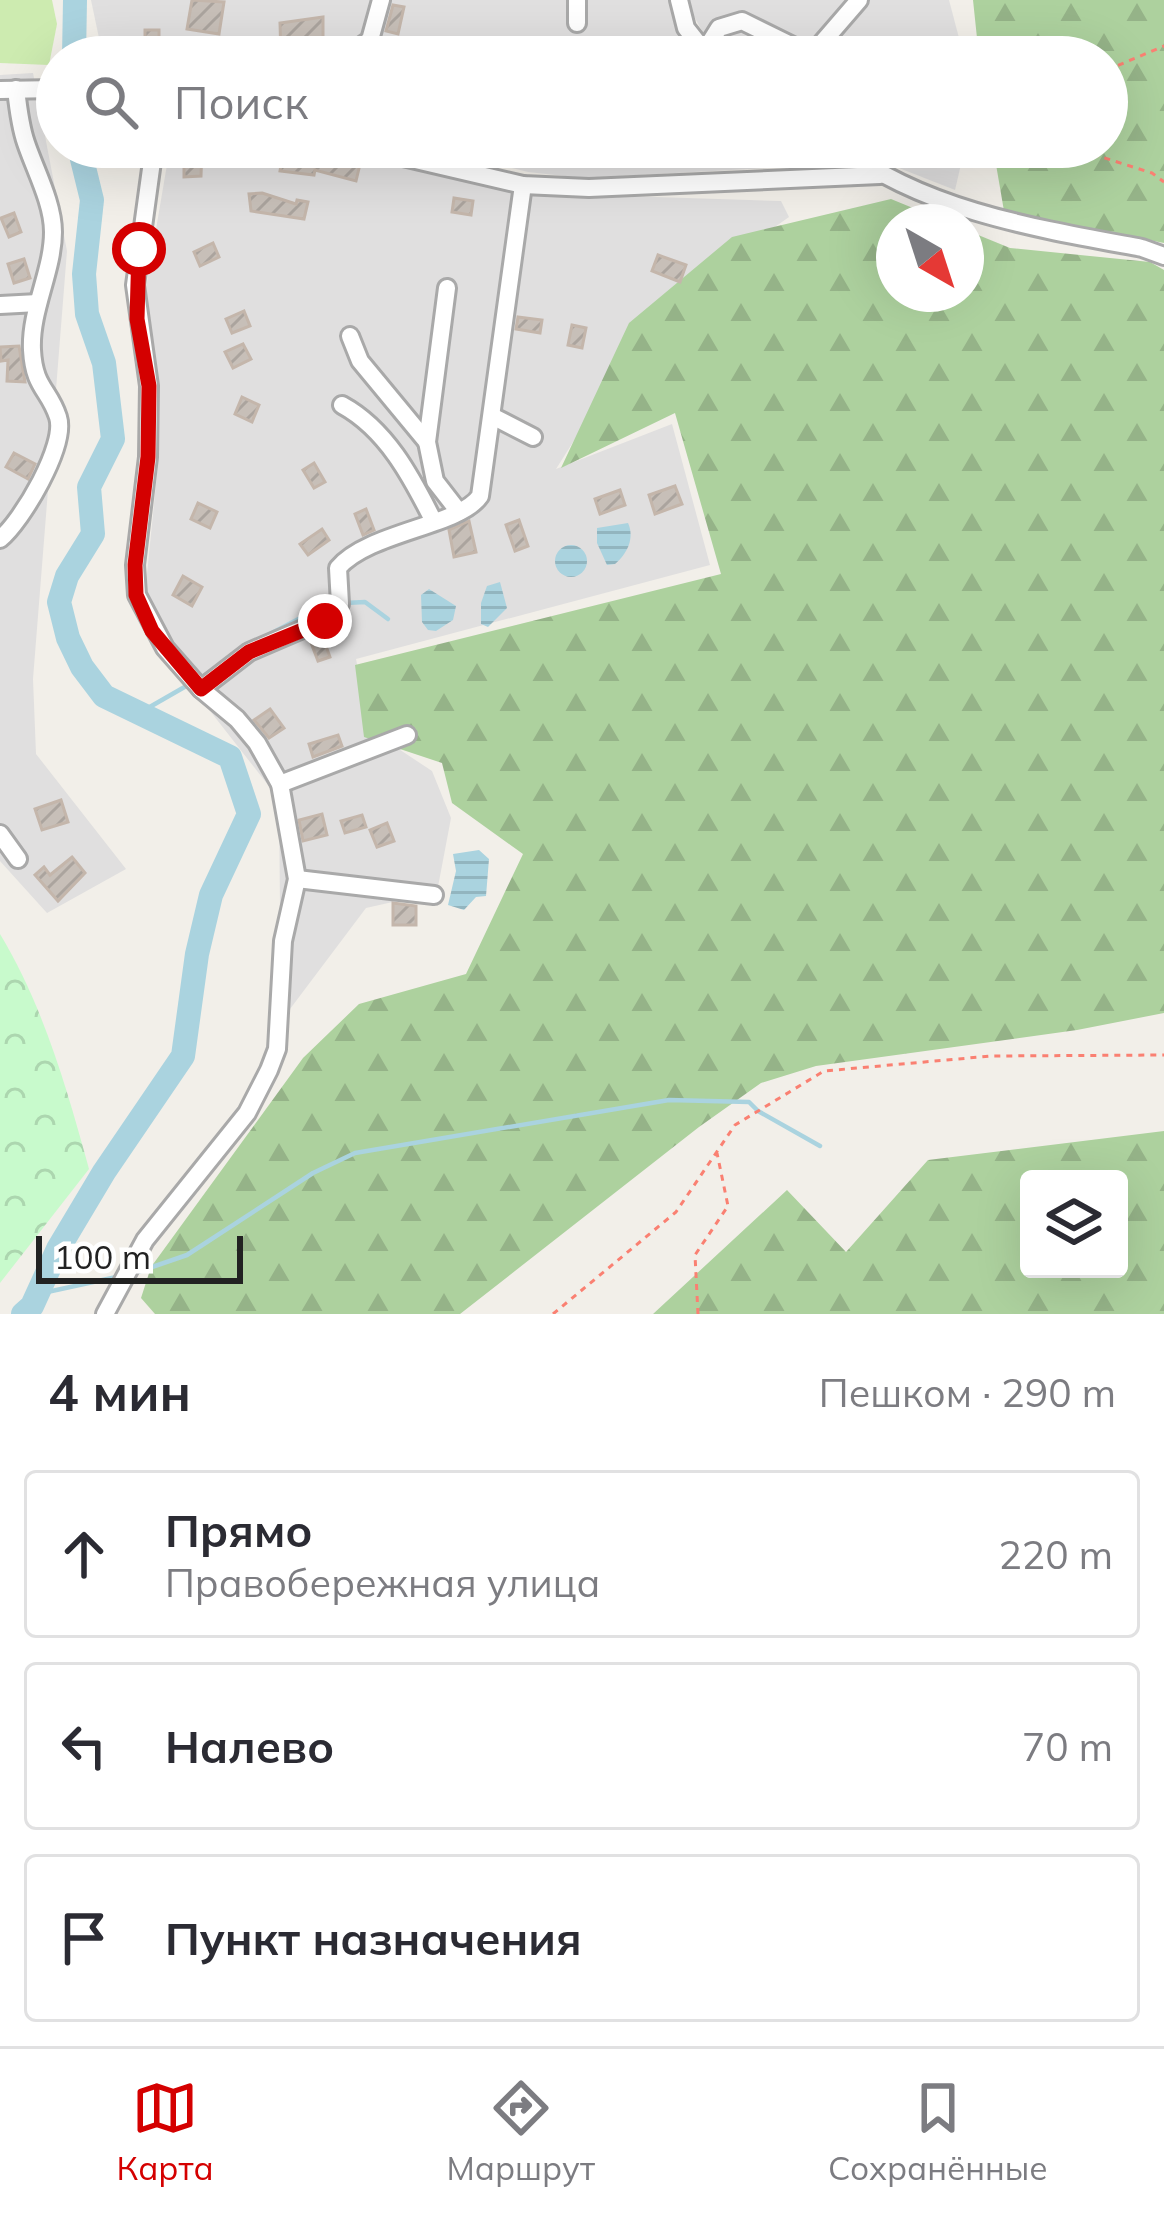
<!DOCTYPE html>
<html lang="ru">
<meta charset="utf-8">
<style>
:root{--surface:#fff;--page:#f7f7f7;--text:#2b2b33;--muted:#7c7c81;--line:#e1e1e2;--accent:#d40000}
body{margin:0;font-family:Mulish,sans-serif;background:var(--page);color:var(--text)}
.controls{position:absolute;right:36px;bottom:36px;display:grid;overflow:hidden;border-radius:12px;box-shadow:0 12px 48px #0002}
.controls button{width:108px;height:108px;display:grid;place-items:center;padding:0;border:0;border-bottom:3px solid var(--line);background:var(--surface);color:var(--text);font:60px sans-serif}
.compass{position:absolute;left:876px;top:204px;width:108px;height:108px;border-radius:50%;background:var(--surface);box-shadow:0 12px 48px #0002;rotate:141deg}
.scale{position:absolute;left:36px;bottom:30px;width:207px;box-sizing:border-box;padding-left:12px;border:6px solid #222;border-top:0;font-size:33px;line-height:42px;white-space:nowrap;color:#222;-webkit-text-stroke:9px #fff;paint-order:stroke}
.stop{position:absolute;width:36px;height:36px;margin:-27px;border:9px solid #d40000;border-radius:50%;background:#fff}
.stop.end{background:#d40000;border-color:#fff;box-shadow:0 3px 12px #0008}
.list{margin:0;padding:0;list-style:none}
h2{display:flex;justify-content:space-between;align-items:center;height:156px;margin:0;padding:0 48px;font-size:51px}
h2 small{font-size:39px;font-weight:400;color:var(--muted)}
.list li{display:grid;grid-template-columns:78px 1fr auto;gap:36px;align-items:center;box-sizing:border-box;height:168px;margin:0 24px 24px;padding:0 24px;border:3px solid var(--line);border-radius:12px}
.list b{display:block;font-size:45px;white-space:nowrap}
.list p{margin:0;font-size:39px;white-space:nowrap;color:var(--muted)}
.list em{font-size:39px;font-style:normal;color:var(--muted)}
.icon{flex:none;width:66px;height:66px;fill:none;stroke:currentColor;stroke-width:2;stroke-linecap:round;stroke-linejoin:round}
.map{position:relative;flex:none;width:1164px;height:1314px;overflow:hidden}
.search{position:absolute;background:var(--surface);box-shadow:0 12px 48px #0002;left:36px;right:36px;top:36px;height:132px;display:flex;align-items:center;gap:30px;box-sizing:border-box;padding:0 42px;border-radius:66px;color:var(--muted);font-size:45px}
.sheet{height:732px;background:var(--surface)}
nav{display:flex;justify-content:space-around;align-items:center;box-sizing:border-box;height:168px;border-top:3px solid var(--line);background:var(--surface);font-size:33px;color:var(--muted)}
nav a{display:grid;justify-items:center;gap:6px}
nav .on{color:var(--accent)}
.map>svg:first-child{display:block}
.residential{fill:#e0dfdf}
.grass{fill:#cdebb0}
.forest{fill:url(#forest-firs);fill-rule:evenodd}
.park{fill:url(#park-crowns)}
.water{fill:url(#water-rules)}
.lines{fill:none;stroke-linecap:round;stroke-linejoin:round}
.stream{stroke:#aad3df;stroke-width:4.5}
.river{stroke:#aad3df;stroke-width:24}
.building{fill:url(#building-hatch);stroke:#c4b6ab;stroke-width:3}
.minor-casing{stroke:#a9a9a9;stroke-width:22}
.path{stroke:#fa8072;stroke-width:3;stroke-dasharray:6 6;stroke-linecap:butt}
.minor{stroke:#fff;stroke-width:16}
.route{stroke:#d40000;stroke-width:15}
</style>
<div class="map">
<svg width="1164" height="1314" viewBox="0 0 1164 1314">
<defs>
<pattern id="forest-firs" width="22" height="20" patternUnits="userSpaceOnUse" patternTransform="scale(3)"><rect width="22" height="20" fill="#add19e"/><path d="M5 1l3.5 6h-7zM16 11l3.5 6h-7z" fill="#95b388"/></pattern>
<pattern id="park-crowns" width="20" height="18" patternUnits="userSpaceOnUse" patternTransform="scale(3)"><rect width="20" height="18" fill="#c8facc"/><path d="M2 6a3 3 0 1 1 6 0M12 15a3 3 0 1 1 6 0" fill="none" stroke="#acd6af"/></pattern>
<pattern id="water-rules" width="6" height="5" patternUnits="userSpaceOnUse" patternTransform="scale(3)"><rect width="6" height="5" fill="#aad3df"/><path d="M0 2.5h6" fill="none" stroke="#92b5bf"/></pattern>
<pattern id="building-hatch" width="6" height="6" patternUnits="userSpaceOnUse" patternTransform="scale(3)"><rect width="6" height="6" fill="#c7bfb8"/><path d="M-1 1l2-2M0 6l6-6M5 7l2-2" fill="none" stroke="#aba49e"/></pattern>
</defs>
<rect width="100%" height="100%" fill="#f2efe9"/>
<g class="residential">
<path d="M91,0H668L693,57H103Z"/>
<path d="M685,0H949L964,57H721L713,51Z"/>
<path d="M33,73L67,251L33,679L36,754L126,869L47,913L0,861V75Z"/>
<path d="M170,147H335L532,193L781,201L789,217L656,311L556,469L672,424L710,565L356,659L370,730L432,771L451,818L437,892L366,908L281,1021L279,799L142,624L158,464L146,288Z"/>
<path d="M430,147H830L845,157V164L582,178L528,172Z"/>
<path d="M856,147H965L955,190L871,157Z"/>
</g>
<path class="grass" d="M0,0H52L57,24L49,65L0,63Z"/>
<g class="forest">
<path d="M973,0H1164V243L1004,211L993,147H1107V57H979Z"/>
<path d="M891,199L947,222H894V294H966V230L1010,248L1150,262L1164,270V1013L1077,1030L816,1066L761,1083L699,1127L460,1314H155L141,1298L151,1267L303,1058L359,1004L466,974L523,854L452,803L442,763L364,737L355,665L721,574L675,413L561,468L629,323L732,237Z"/>
<path d="M1164,1131V1314H653L787,1190L846,1252L928,1160ZM1119,1179V1269H1029V1179Z"/>
</g>
<path class="park" d="M0,934C43,1005 67,1089 89,1169L0,1283Z"/>
<g class="water">
<path d="M628,523C635,538 627,554 615,564L607,565L597,543V528Z"/>
<circle cx="571" cy="561" r="16"/>
<path d="M500,582L507,608L488,627L481,624V603L487,586Z"/>
<path d="M429,589L456,606L453,620L436,631L428,630L422,622L421,595Z"/>
<path d="M479,850L489,859L486,896L476,897L464,910L448,905L456,871L453,854Z"/>
</g>
<g class="lines">
<g class="stream">
<path d="M345,603L365,602L388,619"/>
<path d="M268,635L312,612L334,605"/>
<path d="M198,680L218,666"/>
<path d="M141,712L188,685"/>
<path d="M132,1274L187,1255L313,1173L355,1153L669,1100L749,1102L758,1111L820,1146"/>
<path d="M38,1294L121,1276"/>
</g>
<g class="river">
<path d="M74,57L75,0"/>
<path d="M23,1314L32,1306L58,1249L104,1172L183,1056L197,954L211,895L249,814L230,757L104,696L82,667L68,638L59,602L67,576L93,534L89,487L113,439L104,363L87,314L84,274L92,200L79,147"/>
</g>
</g>
<g class="building">
<path d="M192,0L224,2L219,34L187,29Z"/>
<path d="M393,5L404,7L398,34L386,31Z"/>
<path d="M323,17V38H307L308,57H281L280,23Z"/>
<rect x="145" y="30" width="14" height="24"/>
<path d="M184,147H202L201,176L184,177Z"/>
<path d="M284,147L326,150L361,160L356,181L315,170L314,175L280,171Z"/>
<path d="M742,147L765,154L760,166L738,156Z"/>
<path d="M262,193L296,204L297,200L308,202L304,219L251,211L249,194Z"/>
<path d="M454,198L473,201L471,215L452,212Z"/>
<path d="M14,213L21,232L9,237L1,218Z"/>
<path d="M213,243L219,257L200,266L194,252Z"/>
<path d="M658,255L686,265L680,282L652,271Z"/>
<path d="M24,259L30,278L14,283L8,264Z"/>
<path d="M244,311L250,326L232,333L226,319Z"/>
<path d="M518,317L542,320L540,333L516,329Z"/>
<path d="M572,325L586,328L582,348L568,345Z"/>
<path d="M243,344L251,359L233,368L225,352Z"/>
<path d="M19,346L25,382L7,381L8,360L1,361L0,347Z"/>
<path d="M242,397L259,405L252,422L235,414Z"/>
<path d="M14,453L35,464L28,479L6,467Z"/>
<path d="M314,463L325,482L314,488L303,470Z"/>
<path d="M675,486L682,504L655,514L649,495Z"/>
<path d="M620,490L625,505L600,514L595,499Z"/>
<path d="M198,503L217,512L210,528L191,519Z"/>
<path d="M366,509L374,530L363,535L355,514Z"/>
<path d="M519,520L528,546L515,551L506,525Z"/>
<path d="M469,521L476,552L454,557L449,530Z"/>
<path d="M322,529L329,540L308,555L300,544Z"/>
<path d="M183,576L202,587L192,606L173,595Z"/>
<path d="M322,635L330,657L318,661L310,640Z"/>
<path d="M270,709L284,728L269,738L254,720Z"/>
<path d="M338,735L342,746L313,757L309,744Z"/>
<path d="M61,800L68,822L42,830L35,809Z"/>
<path d="M322,814L327,835L303,841L299,820Z"/>
<path d="M362,815L366,827L345,833L341,821Z"/>
<path d="M387,823L394,841L377,847L370,830Z"/>
<path d="M72,857L85,873L58,901L35,875L44,867L50,875Z"/>
<path d="M393,903L416,906V925H393Z"/>
</g>
<g class="lines">
<defs>
<g id="minor">
<path d="M577,0V23"/>
<path d="M679,0L686,28L708,56"/>
<path d="M704,52L719,28L742,21L807,53L815,51L859,0"/>
<path d="M346,57L370,40L381,0"/>
<path d="M0,90L57,89"/>
<path d="M360,147L523,185L589,188L880,175"/>
<path d="M841,147C925,211 1040,229 1142,248L1164,256"/>
<path d="M447,288L427,442L435,481L459,512"/>
<path d="M0,305L38,303"/>
<path d="M350,336L360,361L427,442"/>
<path d="M342,405C386,429 411,476 433,520"/>
<path d="M492,416L533,437"/>
<path d="M0,539C22,521 67,445 58,417C49,389 34,388 32,350C30,310 53,271 53,232C53,203 35,170 26,143C20,126 18,107 16,89"/>
<path d="M201,689L249,652L333,616L340,604L338,568C368,532 460,526 480,496L523,185"/>
<path d="M280,784L407,735"/>
<path d="M0,834L18,859"/>
<path d="M297,879L434,895"/>
<path d="M105,1314L145,1240L247,1113L269,1070L277,1049L283,941L297,879L280,784L257,743L237,719L201,689L165,648L137,595L135,565L148,457L149,386L135,285L154,147"/>
</g>
</defs>
<use href="#minor" class="minor-casing"/>
<g class="path">
<path d="M1107,70L1164,46"/>
<path d="M1070,147L1152,173L1164,182"/>
<path d="M553,1314L676,1212L735,1125L824,1071L991,1056L1164,1055"/>
<path d="M698,1314L695,1255L728,1206L717,1153"/>
</g>
<use href="#minor" class="minor"/>
</g>
<g class="lines">
<path class="route" d="M139,249L137,319L149,386L148,457L135,565L136,595L152,631L201,689L249,652L325,621"/>
</g>
</svg>
<div class="controls">
<button><svg class="icon" aria-label="layers" viewBox="0 0 24 24"><path d="M12 4l9 5-9 5-9-5zM3 14l9 5 9-5"/></svg></button>
</div>
<svg class="compass" viewBox="-18 -18 36 36"><path d="M0-13l5 13h-10z" fill="#e53935"/><path d="M0 13l5-13h-10z" fill="#7c7c81"/></svg>
<div class="scale">100 m</div>
<div class="stop" style="left:139px;top:249px"></div>
<div class="stop end" style="left:325px;top:621px"></div>
<div class="search"><svg class="icon" aria-label="search" viewBox="0 0 24 24"><circle cx="10" cy="10" r="6"/><path d="M15 15l6 6"/></svg>Поиск</div>
</div>
<section class="sheet">
<h2>4 мин<small>Пешком · 290 m</small></h2>
<ul class="list">
<li><svg class="icon" aria-label="ahead" viewBox="0 0 24 24"><path d="M12 20V5M6 11l6-6 6 6"/></svg><div><b>Прямо</b><p>Правобережная улица</p></div><em>220 m</em></li>
<li><svg class="icon" aria-label="left" viewBox="0 0 24 24"><path d="M17 20v-9H6M10 6l-5 5 5 5"/></svg><div><b>Налево</b></div><em>70 m</em></li>
<li><svg class="icon" aria-label="arrive" viewBox="0 0 24 24"><path d="M6 21V4h12l-3 4 3 4H6"/></svg><div><b>Пункт назначения</b></div></li>
</ul>
</section>
<nav>
<a class="on"><svg class="icon" aria-label="map" viewBox="0 0 24 24"><path d="M3 6l6-2 6 2 6-2v14l-6 2-6-2-6 2zM9 4v14M15 6v14"/></svg>Карта</a>
<a><svg class="icon" aria-label="directions" viewBox="0 0 24 24"><path d="M12 3l9 9-9 9-9-9zM9 14v-3h6M13 9l2 2-2 2"/></svg>Маршрут</a>
<a><svg class="icon" aria-label="saved" viewBox="0 0 24 24"><path d="M7 4h10v16l-5-4-5 4z"/></svg>Сохранённые</a>
</nav>
